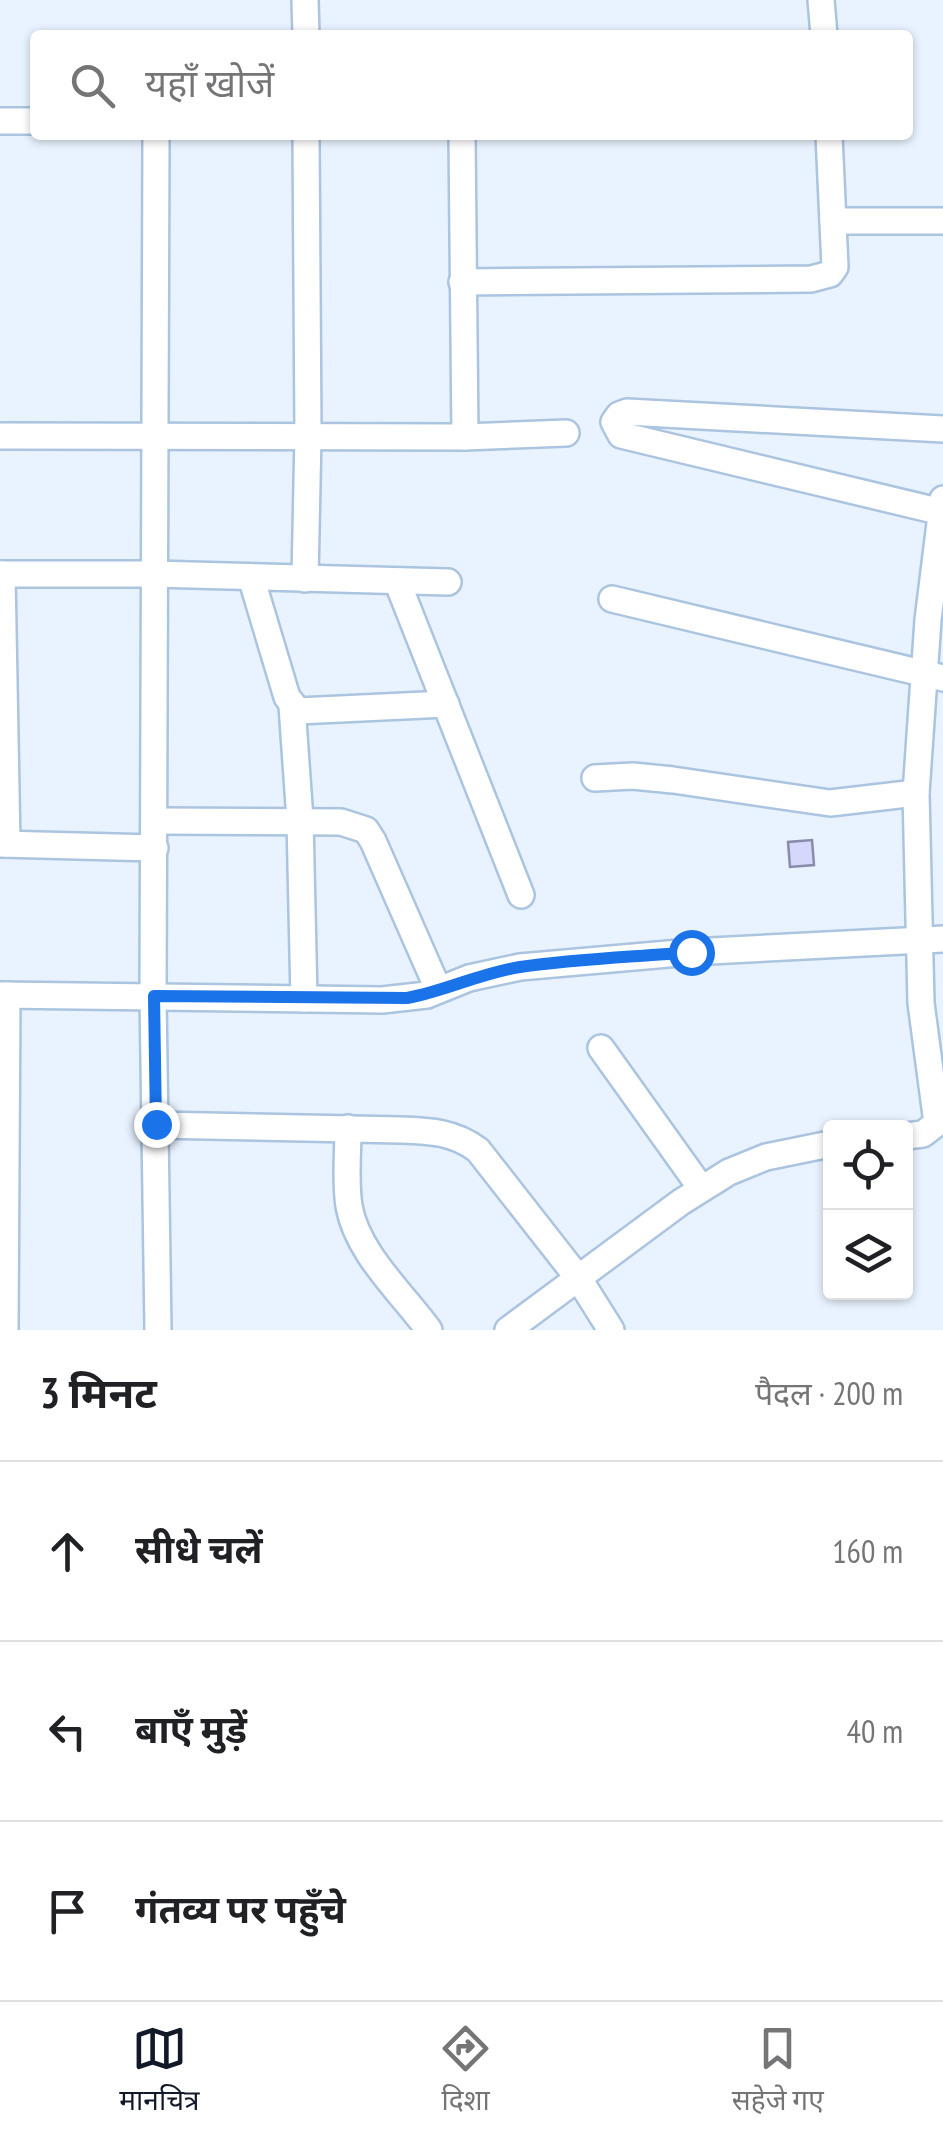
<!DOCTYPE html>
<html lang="hi">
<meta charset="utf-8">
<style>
:root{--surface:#fff;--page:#f6f6f6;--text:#202124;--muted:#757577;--line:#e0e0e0;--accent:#111827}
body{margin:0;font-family:"PT Sans Narrow","Noto Sans Devanagari",sans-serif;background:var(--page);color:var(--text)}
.controls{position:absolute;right:30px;bottom:30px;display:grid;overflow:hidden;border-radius:10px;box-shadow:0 2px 8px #0004}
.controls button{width:90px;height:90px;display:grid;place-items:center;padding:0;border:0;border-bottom:2px solid var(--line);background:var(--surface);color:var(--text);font:50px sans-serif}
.stop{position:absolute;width:30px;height:30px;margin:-22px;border:8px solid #1a73e8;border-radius:50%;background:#fff}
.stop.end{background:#1a73e8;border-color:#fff;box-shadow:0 2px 10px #0008}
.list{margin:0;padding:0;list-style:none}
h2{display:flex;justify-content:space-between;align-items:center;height:130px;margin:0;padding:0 40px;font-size:42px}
h2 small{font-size:32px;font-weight:400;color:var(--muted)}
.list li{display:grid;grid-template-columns:65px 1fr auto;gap:30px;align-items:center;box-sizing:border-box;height:180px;padding:0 40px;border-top:2px solid var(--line)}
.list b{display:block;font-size:38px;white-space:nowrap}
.list em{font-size:32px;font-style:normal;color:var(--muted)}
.icon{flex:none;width:55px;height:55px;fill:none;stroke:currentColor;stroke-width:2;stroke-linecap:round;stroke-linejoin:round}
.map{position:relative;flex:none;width:943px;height:1330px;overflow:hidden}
.search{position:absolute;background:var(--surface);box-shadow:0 2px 8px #0004;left:30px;right:30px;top:30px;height:110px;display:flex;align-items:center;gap:25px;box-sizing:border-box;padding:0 35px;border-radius:10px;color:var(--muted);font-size:38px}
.sheet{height:670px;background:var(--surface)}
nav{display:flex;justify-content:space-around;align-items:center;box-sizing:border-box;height:140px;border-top:2px solid var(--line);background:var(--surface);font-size:28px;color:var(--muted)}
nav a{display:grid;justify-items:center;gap:5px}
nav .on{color:var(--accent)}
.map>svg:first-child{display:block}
.building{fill:#d6d8fb;stroke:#898bab;stroke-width:2.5}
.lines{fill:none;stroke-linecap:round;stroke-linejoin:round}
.minor-casing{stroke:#abc4df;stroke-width:30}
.minor{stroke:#fff;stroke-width:25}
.route{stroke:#1a73e8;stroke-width:12}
</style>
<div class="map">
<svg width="943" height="1330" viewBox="0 0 943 1330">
<rect width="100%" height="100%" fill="#e9f3ff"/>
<path class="building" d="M812,840L814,865L790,867L788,842Z"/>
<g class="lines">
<defs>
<g id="minor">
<path d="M305,0L306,35"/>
<path d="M821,0L824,35"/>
<path d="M0,121H35"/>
<path d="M156,135L153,996L158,1330"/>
<path d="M462,135L465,437"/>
<path d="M833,221H943"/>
<path d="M462,282L811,279L830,274L835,267L829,135"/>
<path d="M0,436L465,437L566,433"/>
<path d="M942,512L621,435L614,422L619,415L627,412L943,429"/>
<path d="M0,574H154L448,582"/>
<path d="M2,574L7,844"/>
<path d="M251,577L287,697L298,711L446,704"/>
<path d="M305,579L308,435L306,135"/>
<path d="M397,581L521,895"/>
<path d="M612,599L943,678"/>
<path d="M292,706L300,820L304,999"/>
<path d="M595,778L633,776L673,780L830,803L916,793"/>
<path d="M156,821L341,822L366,830L373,841L438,989"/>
<path d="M0,844L155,848"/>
<path d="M0,995L382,1000L427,995L469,978L520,967L691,952L943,939"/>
<path d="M601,1048L701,1188"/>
<path d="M156,1125L401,1130C431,1131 454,1132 478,1150L579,1279L611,1330"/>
<path d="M348,1128C348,1153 345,1182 349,1206C357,1253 402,1293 429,1330"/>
<path d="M906,1136L923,1134L937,1123L921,1003L916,793L928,620L943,499"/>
<path d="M5,1330L7,995"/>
<path d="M508,1330L681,1202L729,1172L766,1157L830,1144"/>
</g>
</defs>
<use href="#minor" class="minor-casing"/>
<use href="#minor" class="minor"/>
</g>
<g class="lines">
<path class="route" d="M156,1124L154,996L407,998C446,991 480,973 520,967C576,959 634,957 691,952"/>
</g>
</svg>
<div class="controls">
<button><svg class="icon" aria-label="locate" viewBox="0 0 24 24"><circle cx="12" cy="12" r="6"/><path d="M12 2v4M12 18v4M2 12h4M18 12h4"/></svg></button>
<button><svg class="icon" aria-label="layers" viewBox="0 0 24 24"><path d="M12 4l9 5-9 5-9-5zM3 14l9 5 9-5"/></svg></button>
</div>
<div class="stop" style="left:691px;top:952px"></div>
<div class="stop end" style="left:156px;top:1124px"></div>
<div class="search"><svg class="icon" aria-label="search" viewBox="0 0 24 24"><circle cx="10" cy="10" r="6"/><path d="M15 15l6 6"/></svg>यहाँ खोजें</div>
</div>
<section class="sheet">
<h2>3 मिनट<small>पैदल · 200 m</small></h2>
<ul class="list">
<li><svg class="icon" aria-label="ahead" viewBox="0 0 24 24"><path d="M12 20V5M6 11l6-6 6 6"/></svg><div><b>सीधे चलें</b></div><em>160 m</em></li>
<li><svg class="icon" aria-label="left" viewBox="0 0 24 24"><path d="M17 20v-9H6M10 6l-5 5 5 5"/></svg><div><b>बाएँ मुड़ें</b></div><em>40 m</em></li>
<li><svg class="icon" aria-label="arrive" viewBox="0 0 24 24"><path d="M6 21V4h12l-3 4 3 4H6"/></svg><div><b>गंतव्य पर पहुँचे</b></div></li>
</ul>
</section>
<nav>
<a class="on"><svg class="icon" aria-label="map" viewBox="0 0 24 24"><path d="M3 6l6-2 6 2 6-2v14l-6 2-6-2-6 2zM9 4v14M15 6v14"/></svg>मानचित्र</a>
<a><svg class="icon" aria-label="directions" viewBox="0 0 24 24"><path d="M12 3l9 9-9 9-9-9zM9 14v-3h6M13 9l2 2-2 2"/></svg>दिशा</a>
<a><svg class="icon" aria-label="saved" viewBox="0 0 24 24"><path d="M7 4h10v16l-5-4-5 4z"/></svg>सहेजे गए</a>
</nav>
